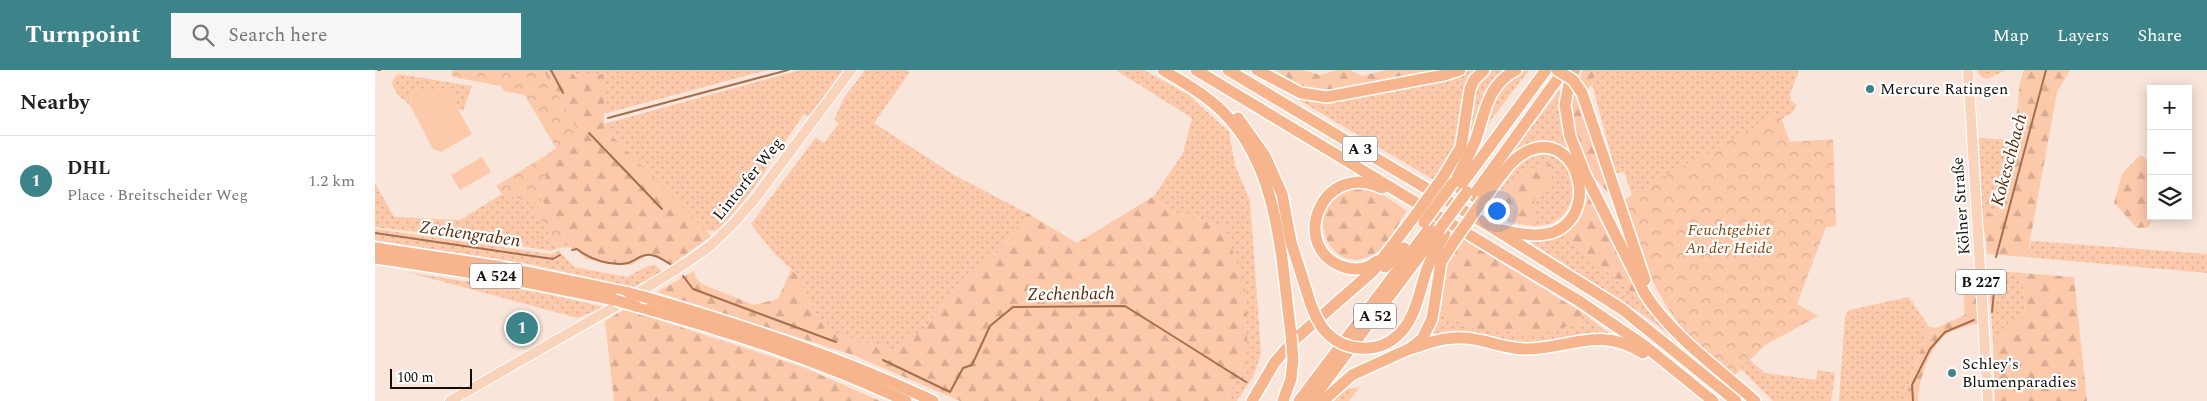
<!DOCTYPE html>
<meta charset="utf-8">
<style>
:root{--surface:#fff;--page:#f6f6f6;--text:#222;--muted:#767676;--line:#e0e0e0;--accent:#3c848a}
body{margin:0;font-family:Spectral,serif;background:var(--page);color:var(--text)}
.controls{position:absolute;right:15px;top:15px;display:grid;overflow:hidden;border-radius:0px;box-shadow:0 2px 12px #0003}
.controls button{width:45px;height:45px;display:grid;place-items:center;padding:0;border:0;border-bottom:1px solid var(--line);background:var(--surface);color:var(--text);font:25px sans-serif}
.scale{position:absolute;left:15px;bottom:12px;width:82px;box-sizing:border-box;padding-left:5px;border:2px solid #140d0a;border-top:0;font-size:14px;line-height:18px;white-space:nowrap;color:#140d0a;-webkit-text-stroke:4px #fff;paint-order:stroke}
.you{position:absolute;left:1121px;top:140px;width:18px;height:18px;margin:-12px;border:4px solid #fff;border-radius:50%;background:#1a73e8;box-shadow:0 0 0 8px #1a73e833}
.badge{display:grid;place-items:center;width:32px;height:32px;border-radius:50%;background:var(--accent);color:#fff;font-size:16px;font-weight:700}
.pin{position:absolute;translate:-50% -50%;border:2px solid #fff;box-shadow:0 1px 5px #0006}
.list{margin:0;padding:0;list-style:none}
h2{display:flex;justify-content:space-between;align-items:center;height:65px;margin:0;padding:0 20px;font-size:21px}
h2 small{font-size:16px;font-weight:400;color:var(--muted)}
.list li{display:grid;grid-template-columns:32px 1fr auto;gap:15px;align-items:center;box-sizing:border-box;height:90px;padding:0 20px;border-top:1px solid var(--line)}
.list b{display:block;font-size:19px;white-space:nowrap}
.list p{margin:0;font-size:16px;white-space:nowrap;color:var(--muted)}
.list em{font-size:16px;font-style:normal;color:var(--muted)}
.icon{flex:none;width:28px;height:28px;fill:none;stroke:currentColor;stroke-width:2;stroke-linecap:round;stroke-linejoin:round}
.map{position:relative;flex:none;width:1832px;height:331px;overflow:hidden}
header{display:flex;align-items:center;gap:30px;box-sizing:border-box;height:70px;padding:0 25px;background:var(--accent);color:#fff}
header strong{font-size:24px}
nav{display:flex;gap:28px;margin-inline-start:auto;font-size:18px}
.search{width:350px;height:45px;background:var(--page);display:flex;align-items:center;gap:12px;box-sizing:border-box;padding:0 18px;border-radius:0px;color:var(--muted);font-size:19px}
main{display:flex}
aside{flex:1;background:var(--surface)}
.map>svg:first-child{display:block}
.grass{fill:url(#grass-dots)}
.forest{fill:url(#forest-firs)}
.park{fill:url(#park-crowns)}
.garden{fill:#fdc9ab}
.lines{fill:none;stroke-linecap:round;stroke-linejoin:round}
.stream{stroke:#a56f4e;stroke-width:2}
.major-casing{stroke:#fff;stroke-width:12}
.highway-casing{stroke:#fff;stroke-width:14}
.major{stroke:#fad3bb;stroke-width:10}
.highway{stroke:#f6b58d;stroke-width:11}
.highway-bridge-casing{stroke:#fff;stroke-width:14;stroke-linecap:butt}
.highway-bridge{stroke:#f6b58d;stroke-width:11}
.poi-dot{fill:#3c848a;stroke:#fff;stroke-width:2}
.labels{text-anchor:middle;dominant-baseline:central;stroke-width:4.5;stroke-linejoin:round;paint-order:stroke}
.shield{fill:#fff;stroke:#5a5654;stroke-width:1}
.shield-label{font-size:15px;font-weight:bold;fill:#140d0a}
.poi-label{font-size:16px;fill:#140d0a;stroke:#fff;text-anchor:start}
.street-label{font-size:16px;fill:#140d0a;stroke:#fff}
.park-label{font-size:16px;font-style:italic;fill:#86430e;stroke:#fff}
.water-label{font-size:18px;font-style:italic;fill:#582905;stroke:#fff}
</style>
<header>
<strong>Turnpoint</strong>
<div class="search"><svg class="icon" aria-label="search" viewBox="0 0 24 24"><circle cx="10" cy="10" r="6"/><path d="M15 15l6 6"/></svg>Search here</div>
<nav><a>Map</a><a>Layers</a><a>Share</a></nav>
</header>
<main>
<aside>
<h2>Nearby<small></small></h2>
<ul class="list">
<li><span class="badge">1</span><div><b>DHL</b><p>Place · Breitscheider Weg</p></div><em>1.2 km</em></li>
</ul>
</aside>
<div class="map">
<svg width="1832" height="331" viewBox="0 0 1832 331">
<defs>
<pattern id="grass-dots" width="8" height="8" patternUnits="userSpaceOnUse" patternTransform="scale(1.25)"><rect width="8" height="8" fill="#fdc9ab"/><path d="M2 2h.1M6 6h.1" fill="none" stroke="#d8ab92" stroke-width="1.8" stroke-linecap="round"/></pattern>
<pattern id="forest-firs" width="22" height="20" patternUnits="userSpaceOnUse" patternTransform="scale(1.25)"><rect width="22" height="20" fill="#fdc9ab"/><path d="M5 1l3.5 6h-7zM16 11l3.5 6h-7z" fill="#d8ab92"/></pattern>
<pattern id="park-crowns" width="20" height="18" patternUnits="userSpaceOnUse" patternTransform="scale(1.25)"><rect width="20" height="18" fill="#fdc9ab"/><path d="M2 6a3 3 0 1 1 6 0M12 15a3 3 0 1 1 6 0" fill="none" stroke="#d8ab92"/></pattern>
</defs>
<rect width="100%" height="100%" fill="#f9e5da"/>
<g class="grass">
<path d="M195,0H393L228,44L229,15L201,8Z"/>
<path d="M425,0H468L434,47L429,44C400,84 378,126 341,161L329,160L229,58V54Z"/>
<path d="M490,0H532L534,3L499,53L579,105L652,143L625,181L587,210L550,258L520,281L452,261L429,224L426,206C406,193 391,174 376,154L441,67L449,73L464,53L459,50L469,28Z"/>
<path d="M741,0H769L814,25L854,62L860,95L875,131L886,283L879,305L862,331H850L872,290L850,157L792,140L779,126L808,83L817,48Z"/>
<path d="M873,0H879L916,22L961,28L1098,0L1099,4L1082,78L1059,110Z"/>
<path d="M1116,0H1131L1123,6L1094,78L1077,106L1074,104L1099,19Z"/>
<path d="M1154,0L1109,59L1111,61L1106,65L1114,31L1140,4Z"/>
<path d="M1221,0H1424L1415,24L1416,31L1422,35L1417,43L1259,130L1249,102L1241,103L1217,14Z"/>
<path d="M1602,0H1631L1612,9L1605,6Z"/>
<path d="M23,4L97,16L88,41L83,39L81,27L36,24L35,35L23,25L17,14L19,8Z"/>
<path d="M1187,17C1184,52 1191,66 1203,98C1197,91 1188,79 1180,75C1162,68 1145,79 1132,89Z"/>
<path d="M1604,68L1639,70C1646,87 1627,129 1621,146L1607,140Z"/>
<path d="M1159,84C1164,84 1170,83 1175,84C1205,91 1205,140 1179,152C1174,155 1166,155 1160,156C1156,132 1158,126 1177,111L1117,131L1146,91Z"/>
<path d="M0,113L19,147L85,150L127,124L155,132L183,178L177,181L107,170L0,157Z"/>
<path d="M0,159L176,184L184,181L199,197L252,207L273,196L280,195L287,201L259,217L154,194L0,170Z"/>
<path d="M1187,165L1271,234L1310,277L1270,246L1149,168L1167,169Z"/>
<path d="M1656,171L1832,184V203L1652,187Z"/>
<path d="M1613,201L1647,203L1650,246L1618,270Z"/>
<path d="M32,202L172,224L229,237L203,248Z"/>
<path d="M1534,227L1554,257L1535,310L1531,331H1464L1470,246L1474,240Z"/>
<path d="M1067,236L1075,248L1204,254L1208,243L1240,268L1137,274L1096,264L1077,262L1057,267Z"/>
<path d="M1334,267L1382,274L1374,289L1390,303L1441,310L1443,300L1460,303L1456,331H1398Z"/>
<path d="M985,317L974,331H958L968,320Z"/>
</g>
<g class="forest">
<path d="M137,0H195L201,8L229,4V58L336,166L296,195L280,185L271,186L256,195H247L211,189L202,180L195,177L164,125L171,106L170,86L181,78L150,25L129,21Z"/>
<path d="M900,0H928L945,5L963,0H975L987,6L1011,0H1060L957,20L926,16Z"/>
<path d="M1206,0H1221L1217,14L1211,21L1203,8Z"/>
<path d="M1649,0H1695L1682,22L1652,187L1612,184L1610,162L1608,159L1607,140L1621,146C1627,128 1646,87 1639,70L1645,12Z"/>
<path d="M1200,21L1208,36L1238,128L1218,106L1198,58L1196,38Z"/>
<path d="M1765,85L1776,91V146H1778L1774,157L1762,158L1739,133L1747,104Z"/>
<path d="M1176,94L1177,111C1158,126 1156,132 1160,156L1136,153L1113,138L1117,131L1160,96Z"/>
<path d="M985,118L1002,121L1032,141C1024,152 1016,170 1006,179C959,218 923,140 970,121C974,119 980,119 985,118Z"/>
<path d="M1211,121L1217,126L1271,234L1187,165L1204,150Z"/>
<path d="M779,126L792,140L850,157L872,226V290L850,331H585L478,285L282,222L319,201L321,208L327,214L379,235L403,229L416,200L426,206L429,224L452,261L520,281L550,258L587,210L625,181L652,143L702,173Z"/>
<path d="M1089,170L1208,243L1204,254L1158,264L1095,258L1075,248L1067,236L1069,203L1073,190Z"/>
<path d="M1602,202V253C1593,256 1580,259 1572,264C1555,275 1543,312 1543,331H1531L1535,310L1554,257L1561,258L1590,245L1587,206Z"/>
<path d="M1647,203L1699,207L1712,331H1620L1618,270L1650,245Z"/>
<path d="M250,239L428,297L505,331H239L230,251Z"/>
</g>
<g class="park">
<path d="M76,0H168L205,64L182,79L150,25L129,21L126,16L78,7Z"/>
<path d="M1404,43L1415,72L1458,69L1461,156L1451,157L1422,234L1443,246L1390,275L1360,305C1342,289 1320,274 1305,255C1276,219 1262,174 1248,130Z"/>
<path d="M170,86L171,106L164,125L195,177L183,178L155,132L127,124L121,116Z"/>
</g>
<g class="garden">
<path d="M46,19L72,21L81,27L83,39L97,64L66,82L58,79L35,35L36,24Z"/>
<path d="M107,87L116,102L85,120L76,105Z"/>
</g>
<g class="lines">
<g class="stream">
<path d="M3,0H5"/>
<path d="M176,0L188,23"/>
<path d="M233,48L413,0"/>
<path d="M214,63L287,139"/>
<path d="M0,163L178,189L185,185"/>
<path d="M197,180L202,179C214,189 237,197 253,193C259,191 264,186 271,185C279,183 288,190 295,194"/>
<path d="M1621,187L1671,0"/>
<path d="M308,206L318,219L461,272"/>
<path d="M1617,242L1621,202"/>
<path d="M508,290L575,322L588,298L597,295L615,256L638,237L750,236L871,312"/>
<path d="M1538,331L1537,315L1555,279L1570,262L1599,250"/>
</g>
<defs>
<g id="major">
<path d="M1593,0L1613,331"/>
<path d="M75,331L255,228L311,193L335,176L359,153L379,130L476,0"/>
</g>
<g id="highway">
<path d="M788,0C809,13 830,24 848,42C905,98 906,190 916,264"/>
<path d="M821,0L1204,231L1270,276L1338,331"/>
<path d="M853,0L1118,158L1247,239L1361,331"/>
<path d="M882,0L926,23L952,27L1069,5L1085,0"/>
<path d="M1200,0L1194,14L1190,35L1195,66L1210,104L1270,224C1297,266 1343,298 1380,331"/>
<path d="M1207,23L1270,210"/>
<path d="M863,48L890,86L907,124L916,172L936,235"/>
<path d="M1068,107L1086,77L1095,19L1099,10L1109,0"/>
<path d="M1082,108C1088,95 1096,82 1101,69C1110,42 1113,14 1141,0"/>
<path d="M1084,118L1171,0"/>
<path d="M1098,126L1189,0"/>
<path d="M1108,130C1120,115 1133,91 1151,82C1208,54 1231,164 1161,165C1149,165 1137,162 1126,160"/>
<path d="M0,178L121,196L254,223"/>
<path d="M0,188L125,207L240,230"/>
<path d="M1002,191C992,199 981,201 969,197C912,178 947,89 1007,118"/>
<path d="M1010,197L1029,178"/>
<path d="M273,228C371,256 466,288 558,331"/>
<path d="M261,236C356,262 442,290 531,331"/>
<path d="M1022,266C1041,249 1044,222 1052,199C1057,186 1063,176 1070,164"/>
<path d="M1034,279C1052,274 1070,266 1090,268C1110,269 1129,279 1150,279C1195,279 1223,255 1268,283"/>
<path d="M877,331L900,292L918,271L998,201L1039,147"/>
<path d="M908,331L916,309L918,290"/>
<path d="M924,331L1056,156"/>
<path d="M936,331L1064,160"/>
<path d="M948,331L977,305L1034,279L1047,269L1057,249L1066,192L1080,170"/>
</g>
</defs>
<use href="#major" class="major-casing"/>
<use href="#highway" class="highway-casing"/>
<use href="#major" class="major"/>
<use href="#highway" class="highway"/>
<defs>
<g id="highway-bridge">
<path d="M1182,0L1198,10L1207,23"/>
<path d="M1039,147L1068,107"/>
<path d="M1049,152L1078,113"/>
<path d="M1064,160L1092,122"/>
<path d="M1080,170L1108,130"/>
<path d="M254,223L273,228"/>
<path d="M240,230L261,236"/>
<path d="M936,235C940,245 944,255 951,262C970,282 1002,284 1022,266"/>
<path d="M916,264L918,290"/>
</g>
</defs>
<use href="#highway-bridge" class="highway-bridge-casing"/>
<use href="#highway-bridge" class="highway-bridge"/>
</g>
<g class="poi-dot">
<circle cx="1495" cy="19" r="5"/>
<circle cx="1577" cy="303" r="5"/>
</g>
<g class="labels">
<g class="shield">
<rect x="967.5" y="66.5" width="35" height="25" rx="4"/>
<rect x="95" y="193.5" width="52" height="25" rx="4"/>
<rect x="1581" y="199.5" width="50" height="25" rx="4"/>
<rect x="979" y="233.5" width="42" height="25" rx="4"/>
</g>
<g class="shield-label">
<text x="985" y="79">A 3</text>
<text x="121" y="206">A 524</text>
<text x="1606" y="212">B 227</text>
<text x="1000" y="246">A 52</text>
</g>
<g class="poi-label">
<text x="1505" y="19">Mercure Ratingen</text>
<text x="1587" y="294">Schley's<tspan x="1587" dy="18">Blumenparadies</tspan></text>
</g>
<g class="street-label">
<text transform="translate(373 109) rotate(-51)">Lintorfer Weg</text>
<text transform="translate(1586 136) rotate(-94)">Kölner Straße</text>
</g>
<g class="park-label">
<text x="1354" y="160">Feuchtgebiet<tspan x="1354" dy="18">An der Heide</tspan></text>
</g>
<g class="water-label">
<text transform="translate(1634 90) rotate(-75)">Kokeschbach</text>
<text transform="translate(95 164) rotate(8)">Zechengraben</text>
<text transform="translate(696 224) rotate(-1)">Zechenbach</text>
</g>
</g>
</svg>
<div class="controls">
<button>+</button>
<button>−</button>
<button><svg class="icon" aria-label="layers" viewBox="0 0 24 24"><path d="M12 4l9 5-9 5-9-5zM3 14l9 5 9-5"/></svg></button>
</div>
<div class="scale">100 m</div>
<div class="you"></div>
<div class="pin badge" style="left:147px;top:258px">1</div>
</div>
</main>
